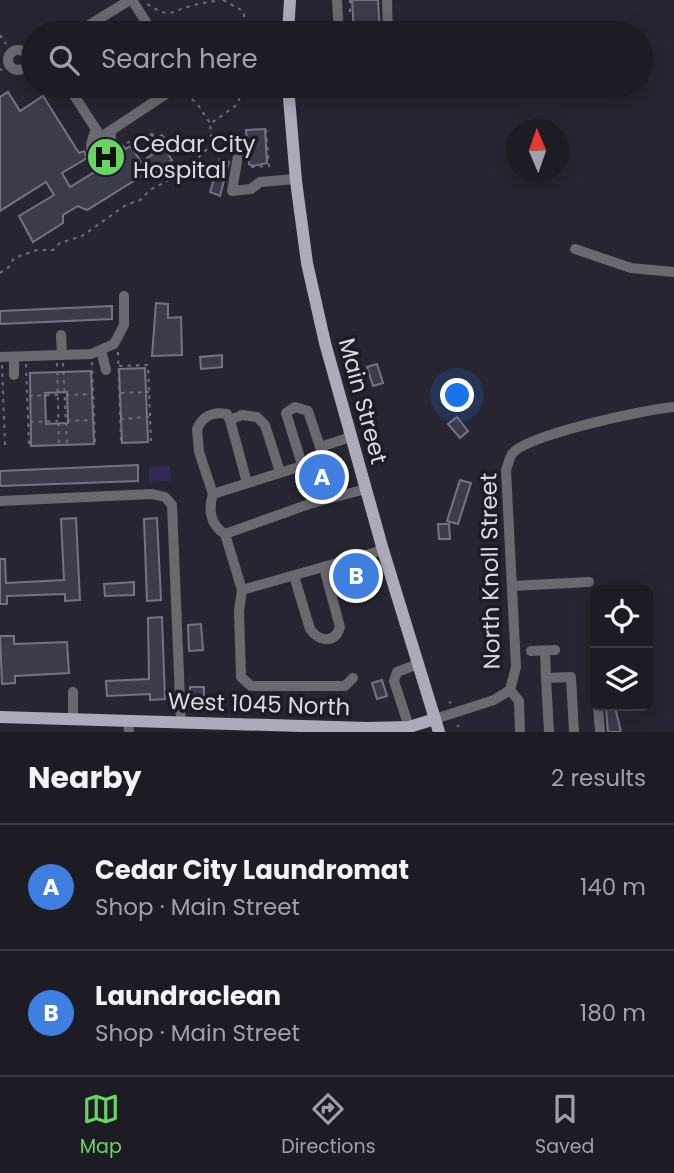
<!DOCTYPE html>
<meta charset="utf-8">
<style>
:root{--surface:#1d1c25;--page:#25252d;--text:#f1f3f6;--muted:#a0a1a7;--line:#3b3a42;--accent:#69d464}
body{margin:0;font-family:Poppins,sans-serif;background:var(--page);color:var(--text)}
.controls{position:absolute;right:21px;bottom:21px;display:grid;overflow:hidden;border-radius:10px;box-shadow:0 4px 18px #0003}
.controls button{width:63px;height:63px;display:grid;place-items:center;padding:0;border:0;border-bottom:2px solid var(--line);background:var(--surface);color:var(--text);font:35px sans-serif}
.compass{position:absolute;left:506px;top:119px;width:63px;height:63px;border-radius:50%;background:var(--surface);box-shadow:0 4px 18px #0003;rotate:358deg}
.you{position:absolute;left:458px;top:396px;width:24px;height:24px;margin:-18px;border:5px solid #fff;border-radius:50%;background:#1a73e8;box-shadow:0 0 0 10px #1a73e833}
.badge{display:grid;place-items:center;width:46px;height:46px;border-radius:50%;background:var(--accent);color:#fff;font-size:23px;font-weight:700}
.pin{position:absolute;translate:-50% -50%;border:4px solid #fff;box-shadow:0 2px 7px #0006}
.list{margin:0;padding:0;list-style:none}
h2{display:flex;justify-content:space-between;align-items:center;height:91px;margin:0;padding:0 28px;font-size:30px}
h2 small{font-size:23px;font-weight:400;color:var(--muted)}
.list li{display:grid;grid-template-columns:46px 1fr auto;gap:21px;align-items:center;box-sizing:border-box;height:126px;padding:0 28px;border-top:2px solid var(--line)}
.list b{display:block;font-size:26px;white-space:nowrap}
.list p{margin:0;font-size:23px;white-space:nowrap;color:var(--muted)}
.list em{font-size:23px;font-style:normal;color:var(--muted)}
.icon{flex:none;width:38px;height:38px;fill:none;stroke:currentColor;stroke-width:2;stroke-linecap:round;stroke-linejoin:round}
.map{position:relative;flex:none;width:674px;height:732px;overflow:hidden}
.search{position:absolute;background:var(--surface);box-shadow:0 4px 18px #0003;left:21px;right:21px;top:21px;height:77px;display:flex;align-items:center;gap:18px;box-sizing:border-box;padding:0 24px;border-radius:38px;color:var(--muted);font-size:26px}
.sheet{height:343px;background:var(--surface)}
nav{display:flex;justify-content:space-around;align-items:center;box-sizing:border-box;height:98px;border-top:2px solid var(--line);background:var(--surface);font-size:19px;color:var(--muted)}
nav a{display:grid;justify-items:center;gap:4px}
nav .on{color:var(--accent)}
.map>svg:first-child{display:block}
.green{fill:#342954}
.building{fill:#3d3b49;stroke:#757382;stroke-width:2;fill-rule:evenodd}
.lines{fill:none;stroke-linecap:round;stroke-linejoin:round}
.path{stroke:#716f7a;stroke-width:2;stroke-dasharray:3.5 5;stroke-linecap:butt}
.minor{stroke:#6a696f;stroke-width:10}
.major{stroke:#adabb9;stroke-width:12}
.labels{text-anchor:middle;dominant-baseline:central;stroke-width:7;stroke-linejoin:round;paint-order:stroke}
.poi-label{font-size:23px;fill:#dad8e1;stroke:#1e1b27;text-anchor:start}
.street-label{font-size:23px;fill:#dad8e1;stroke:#1e1b27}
</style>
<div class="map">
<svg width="674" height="732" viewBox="0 0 674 732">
<rect width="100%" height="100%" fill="#272531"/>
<path class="green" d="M170,466L171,481L149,482V467Z"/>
<g class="building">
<path d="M352,0H378L380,33H354Z"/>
<path d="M8,92L20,111L43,96L79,153L84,151L87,158L62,173L70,187L117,158L118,150L123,146L125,149L131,146L141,162L153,154L144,139L152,134L155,139L162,135L169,145L164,148L172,160L156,173L153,169L87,210L78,206L63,215V223L33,242L19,216L54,195L46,182L0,211V97Z"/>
<path d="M265,129L267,163L253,166L249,164L246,130Z"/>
<path d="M220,159L229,162L220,196L210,192Z"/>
<path d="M156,303L168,304V318L181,317L182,355L152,356Z"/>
<path d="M112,306V319L0,324V311Z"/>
<path d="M222,355V367L201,369L200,357Z"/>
<path d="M377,364L383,383L373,386L367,367Z"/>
<path d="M145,368L148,442L122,443L119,369Z"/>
<path d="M91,371L94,444L31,446L30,373ZM67,392L68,423L46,424L45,393Z"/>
<path d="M457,417L468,431L460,438L448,424Z"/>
<path d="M138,465V481L0,486V471Z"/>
<path d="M340,468L345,483L320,493L314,472L319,471L322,477L329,479Z"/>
<path d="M460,480L471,483L458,524L447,521Z"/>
<path d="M76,518L80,600L65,601V594L7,596V604H0V559H5L6,583L64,580L61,519Z"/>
<path d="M157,518L161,600L147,601L144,519Z"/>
<path d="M438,524H449L450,539H439Z"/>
<path d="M356,566L364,591L346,597L338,571Z"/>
<path d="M134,582V595L105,596L104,584Z"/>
<path d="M162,617L165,699L150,700V694L107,696L106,681L149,679L148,618Z"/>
<path d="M201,624L203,650L189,651L188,625Z"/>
<path d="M0,636H14V644L67,642L69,673L15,676V683L2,684Z"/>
<path d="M382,680L387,696L377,699L372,683Z"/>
<rect x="190" y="687" width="14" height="15"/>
<path d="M615,707L621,732H608L606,709Z"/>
</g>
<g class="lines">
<g class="path">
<path d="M223,0L243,11L248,33"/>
<path d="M350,0V14"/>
<path d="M147,4C172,19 168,12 191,6C200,3 210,2 220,0"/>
<path d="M0,35L6,44"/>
<path d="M0,70L2,69"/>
<path d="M186,93L198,105L210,123"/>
<path d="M120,148L129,142L126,138"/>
<path d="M251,167L269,166L266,129"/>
<path d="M0,273L9,267L14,258L37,250H53L60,243L82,236L126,205L140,200L150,190L169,180L177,167L194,162L212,144L210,124L238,104L242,86"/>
<path d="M118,352L121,441"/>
<path d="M92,362L95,444"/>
<path d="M57,363L59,445"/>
<path d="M63,363L67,445"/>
<path d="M26,364L29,445"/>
<path d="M2,365L5,446"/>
<path d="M119,366L148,365L151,441"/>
<path d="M121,393L149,392"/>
<path d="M66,395L92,394"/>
<path d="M29,396L58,395"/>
<path d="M120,419L149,417"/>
<path d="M67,421L93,420"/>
<path d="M30,422L58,421"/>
<path d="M449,702L451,703"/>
<path d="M458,725V727"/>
</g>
<g class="minor">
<path d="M132,0L153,33"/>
<path d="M337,0L339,33"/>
<path d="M387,0L388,33"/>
<path d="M76,33L130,0"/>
<circle cx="18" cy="60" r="10"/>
<path d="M68,86L101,137L178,86"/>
<path d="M96,130C91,141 86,152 101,158L110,151L111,132"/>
<path d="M238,156L232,191L251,189L260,182L295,179"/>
<path d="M575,249L631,268L674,272"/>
<path d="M61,335L62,355"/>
<path d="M101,350L106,370"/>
<path d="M0,357L91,354L114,344L124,325V296"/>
<path d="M14,357V375"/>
<path d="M320,447L327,471"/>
<path d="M247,483L230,420L242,415L257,417L265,425L280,472"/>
<path d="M213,494L199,452L197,429C203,416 212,411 227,414L230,420"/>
<path d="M0,501L152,494L165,497L172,505L181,723"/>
<path d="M314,503L286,413L295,407L308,411L320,447L351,437"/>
<path d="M225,534C210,525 208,509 213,494L302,466"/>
<path d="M294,576L310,629C319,642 335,644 340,627L324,568"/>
<path d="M512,586L589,582"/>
<path d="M242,590L225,534L312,503L366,489"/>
<path d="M531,651L555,650"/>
<path d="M545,651L546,678"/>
<path d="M353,678L345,686H251L241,677L239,611L242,590L383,550"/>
<path d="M510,690L516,667L506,470C508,466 509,458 512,454C525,435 647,409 674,407"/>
<path d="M510,690L519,701L520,732"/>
<path d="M598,706L600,732"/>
<path d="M73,719V692"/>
<path d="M435,719L494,700L510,690"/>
<path d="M128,720L129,732"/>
<path d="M409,727L394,681L397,672L418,664"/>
<path d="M549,732L546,678L571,677L574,732"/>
</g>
<g class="major">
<path d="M288,33L290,0"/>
<path d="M288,86L296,181L307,263L325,343L383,550L439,732"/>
<path d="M0,717L367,728L409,727L435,719"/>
</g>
</g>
<defs>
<symbol id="hospital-disc" viewBox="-11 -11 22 22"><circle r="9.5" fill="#69d464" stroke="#1e1b27"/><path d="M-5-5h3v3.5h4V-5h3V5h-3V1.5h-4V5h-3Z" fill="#111"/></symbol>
</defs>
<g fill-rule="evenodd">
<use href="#hospital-disc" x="84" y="135" width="44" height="44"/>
</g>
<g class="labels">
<g class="poi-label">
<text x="133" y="144">Cedar City<tspan x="133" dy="26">Hospital</tspan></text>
</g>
<g class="street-label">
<text transform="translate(363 401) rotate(75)">Main Street</text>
<text transform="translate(490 571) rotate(-91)">North Knoll Street</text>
<text transform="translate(259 704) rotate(2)">West 1045 North</text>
</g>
</g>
</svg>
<div class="controls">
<button><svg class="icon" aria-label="locate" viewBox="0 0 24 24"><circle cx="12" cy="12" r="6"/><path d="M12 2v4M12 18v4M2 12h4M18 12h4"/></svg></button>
<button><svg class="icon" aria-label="layers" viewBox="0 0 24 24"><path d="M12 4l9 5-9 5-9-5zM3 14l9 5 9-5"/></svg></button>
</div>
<svg class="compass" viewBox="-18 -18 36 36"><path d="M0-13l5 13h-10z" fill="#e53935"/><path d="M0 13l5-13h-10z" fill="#a0a1a7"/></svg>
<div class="you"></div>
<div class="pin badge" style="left:322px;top:477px;background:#3f7fe0">A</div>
<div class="pin badge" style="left:356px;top:576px;background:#3f7fe0">B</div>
<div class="search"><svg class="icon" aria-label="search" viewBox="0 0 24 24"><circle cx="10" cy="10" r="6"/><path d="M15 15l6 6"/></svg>Search here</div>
</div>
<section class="sheet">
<h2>Nearby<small>2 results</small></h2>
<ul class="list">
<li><span class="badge" style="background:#3f7fe0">A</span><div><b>Cedar City Laundromat</b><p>Shop · Main Street</p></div><em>140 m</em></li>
<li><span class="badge" style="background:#3f7fe0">B</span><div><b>Laundraclean</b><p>Shop · Main Street</p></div><em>180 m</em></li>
</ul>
</section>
<nav>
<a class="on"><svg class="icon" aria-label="map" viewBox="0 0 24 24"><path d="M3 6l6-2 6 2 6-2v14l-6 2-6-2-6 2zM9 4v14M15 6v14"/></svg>Map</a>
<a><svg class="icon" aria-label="directions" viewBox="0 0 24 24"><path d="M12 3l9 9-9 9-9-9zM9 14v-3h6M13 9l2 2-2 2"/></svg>Directions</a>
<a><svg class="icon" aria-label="saved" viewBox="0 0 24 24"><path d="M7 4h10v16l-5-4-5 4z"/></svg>Saved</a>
</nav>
